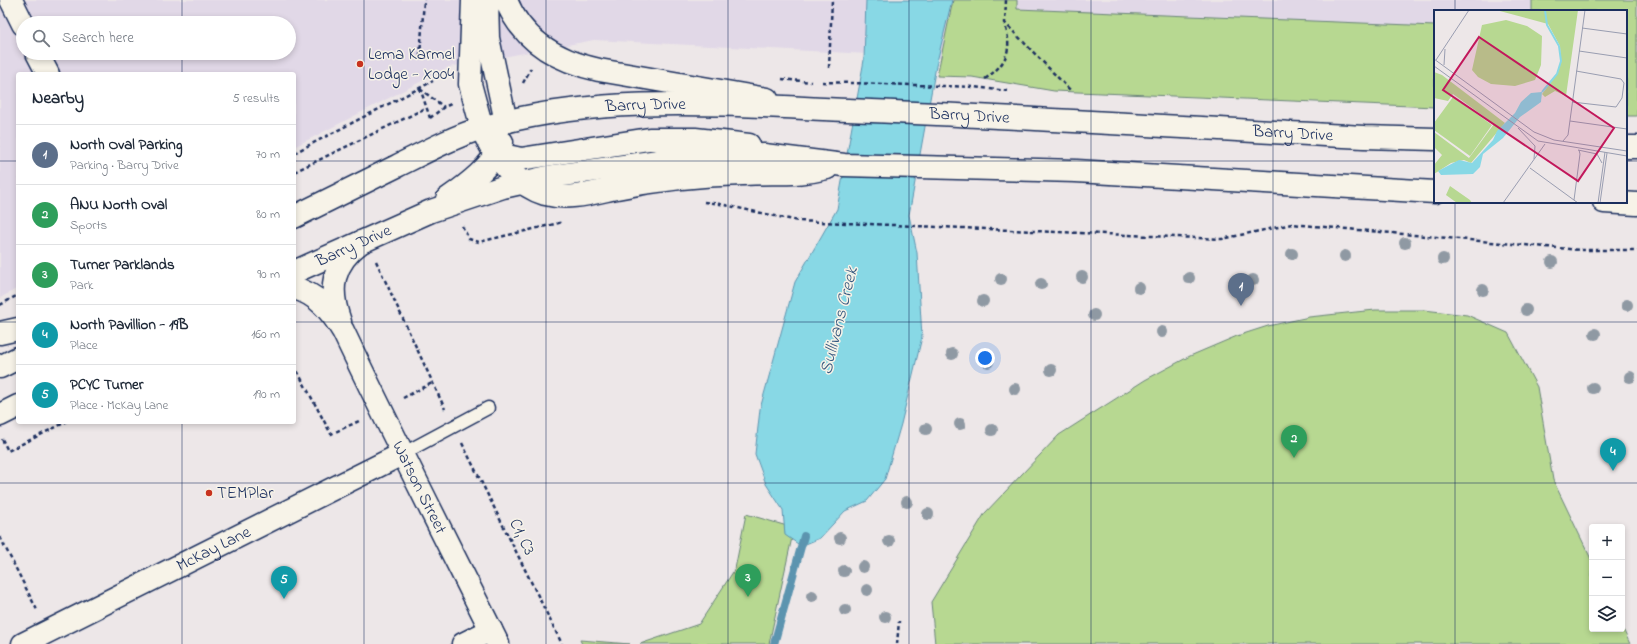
<!DOCTYPE html>
<meta charset="utf-8">
<style>
:root{--surface:#fff;--page:#f6f6f7;--text:#1f2937;--muted:#747a83;--line:#e0e1e3;--accent:#111827}
body{margin:0;font-family:"Indie Flower",sans-serif;background:var(--page);color:var(--text)}
.controls{position:absolute;right:12px;bottom:12px;display:grid;overflow:hidden;border-radius:4px;box-shadow:0 2px 6px #0003}
.controls button{width:36px;height:36px;display:grid;place-items:center;padding:0;border:0;border-bottom:1px solid var(--line);background:var(--surface);color:var(--text);font:20px sans-serif}
.you{position:absolute;left:985px;top:358px;width:14px;height:14px;margin:-10px;border:3px solid #fff;border-radius:50%;background:#1a73e8;box-shadow:0 0 0 6px #1a73e833}
.badge{display:grid;place-items:center;width:26px;height:26px;border-radius:50%;background:var(--accent);color:#fff;font-size:13px;font-weight:700}
.pin{position:absolute;translate:-50% -33px;filter:drop-shadow(0 1px 2px #0008)}
.pin::after{content:'';position:absolute;top:21px;width:14px;height:12px;background:inherit;clip-path:polygon(0 0,100% 0,50% 100%)}
.list{margin:0;padding:0;list-style:none}
h2{display:flex;justify-content:space-between;align-items:center;height:52px;margin:0;padding:0 16px;font-size:17px}
h2 small{font-size:13px;font-weight:400;color:var(--muted)}
.list li{display:grid;grid-template-columns:26px 1fr auto;gap:12px;align-items:center;box-sizing:border-box;height:60px;padding:0 16px;border-top:1px solid var(--line)}
.list b{display:block;font-size:15px;white-space:nowrap}
.list p{margin:0;font-size:13px;white-space:nowrap;color:var(--muted)}
.list em{font-size:13px;font-style:normal;color:var(--muted)}
.icon{flex:none;width:22px;height:22px;fill:none;stroke:currentColor;stroke-width:2;stroke-linecap:round;stroke-linejoin:round}
.map{position:relative;flex:none;width:1637px;height:644px;overflow:hidden}
.search{position:absolute;background:var(--surface);box-shadow:0 2px 6px #0003;left:16px;top:16px;width:280px;height:44px;display:flex;align-items:center;gap:10px;box-sizing:border-box;padding:0 14px;border-radius:22px;color:var(--muted);font-size:15px}
.panel{position:absolute;background:var(--surface);box-shadow:0 2px 6px #0003;left:16px;top:72px;width:280px;height:352px;border-radius:4px}
.map>svg:first-child{display:block}
.built{fill:#e1d8e7;fill-rule:evenodd}
.green{fill:#b7d891;stroke:#698478}
.water{fill:#88d8e5;stroke:#5c94af}
.lines{fill:none;stroke-linecap:round;stroke-linejoin:round}
.stream{stroke:#5c94af;stroke-width:8}
.lane-casing{stroke:#1b2f5e;stroke-width:15}
.street-casing{stroke:#1b2f5e;stroke-width:25}
.secondary-casing{stroke:#1b2f5e;stroke-width:25}
.primary-casing{stroke:#1b2f5e;stroke-width:25}
.path{stroke:#1b2f5e;stroke-width:2.5;stroke-dasharray:4 3;stroke-linecap:butt}
.lane{stroke:#f7f3e8;stroke-width:12}
.street{stroke:#f7f3e8;stroke-width:22}
.secondary{stroke:#f7f3e8;stroke-width:22}
.primary{stroke:#f7f3e8;stroke-width:22}
.tree{fill:#8f99a3}
.grid{fill:none;stroke:#1b2f5e;stroke-width:1;stroke-opacity:0.55}
.poi-dot{fill:#c8321e;stroke:#f7f3e8;stroke-width:1.5}
.labels{text-anchor:middle;dominant-baseline:central;stroke-width:3;stroke-linejoin:round;paint-order:stroke}
.poi-label{font-size:17px;fill:#1b2f5e;stroke:#f7f3e8;text-anchor:start}
.street-label{font-size:17px;fill:#1b2f5e;stroke:#f7f3e8}
.water-label{font-size:18px;font-style:italic;fill:#365980;stroke:#f7f3e8}
.inset-river{fill:none;stroke:#88d8e5;stroke-width:2}
.inset-road{fill:none;stroke:#999db1;stroke-width:1}
.view{fill:#c2185b;fill-opacity:0.15;stroke:#c2185b;stroke-width:2}
.inset-edge{fill:none;stroke:#1b2f5e;stroke-width:2}
</style>
<div class="map">
<svg width="1637" height="644" viewBox="0 0 1637 644">
<rect width="100%" height="100%" fill="#ede7e8"/>
<filter id="ink" filterUnits="userSpaceOnUse"><feTurbulence type="fractalNoise" baseFrequency=".025" numOctaves="2"/><feDisplacementMap in="SourceGraphic" scale="8" xChannelSelector="R" yChannelSelector="G"/><feConvolveMatrix kernelMatrix="1 2 1 2 8 2 1 2 1" color-interpolation-filters="sRGB"/></filter>
<g filter="url(#ink)">
<path class="built" d="M0,0H1637L1626,11H1435V83L594,40L449,67L294,147V74H18V288L0,298ZM23,23H289V53H23Z"/>
<g class="green">
<path d="M953,0H1017V9L1435,26V107L1054,91L972,77L937,76Z"/>
<path d="M1532,0H1637V116H1626V11H1532Z"/>
<path d="M1375,310H1424L1467,315L1508,333L1537,387L1553,480L1592,561V629H1622V627L1630,644H935L931,602L985,513L1059,435L1145,380L1190,356L1237,336L1268,326L1309,317Z"/>
<path d="M746,514L794,528L769,644H640L699,624L735,569Z"/>
<path d="M580,640L630,644H582Z"/>
</g>
<path class="water" d="M866,0H952L936,66L909,215L917,253L922,337L901,424L885,479L867,501L845,511L820,538L801,546L785,535L783,510L766,484L755,454L760,409L795,282L837,209L864,60Z"/>
<g class="lines">
<path class="stream" d="M774,644L804,536"/>
<defs>
<path id="lane" d="M404,453L488,408"/>
<g id="street">
<path d="M11,0L23,24"/>
<path d="M473,0L470,84L482,128"/>
<path d="M487,0L488,38L506,122"/>
<path d="M506,0C522,41 558,61 599,70L767,99"/>
<path d="M37,53L48,74"/>
<path id="s1" d="M294,288C317,294 331,311 343,331C393,436 446,540 498,644"/>
<path d="M340,322C328,288 332,264 361,242"/>
<path id="s2" d="M23,644L404,453"/>
<path d="M463,644L491,630"/>
</g>
<path id="secondary" d="M0,333L18,329"/>
<g id="primary">
<path d="M482,128C492,155 516,185 545,194C567,200 589,194 611,189C654,180 698,175 743,174C774,172 796,176 827,168"/>
<path d="M495,146L507,156L521,159L649,139H695L749,145"/>
<path d="M1626,147H1637"/>
<path d="M447,199C467,185 493,166 502,142"/>
<path d="M1604,202L1637,204"/>
<path id="s3" d="M294,217C328,200 363,183 397,166C425,152 453,137 482,128C599,93 729,105 848,110C1020,117 1192,128 1364,137L1435,139"/>
<path id="s4" d="M294,272L431,211L503,187L548,177L679,158L764,155L844,165L1076,171L1435,192"/>
<path d="M0,367L18,358"/>
<path d="M0,415L18,406"/>
</g>
</defs>
<use href="#lane" class="lane-casing"/>
<use href="#street" class="street-casing"/>
<use href="#secondary" class="secondary-casing"/>
<use href="#primary" class="primary-casing"/>
<g class="path">
<path d="M1006,0L1005,23L1071,91"/>
<path d="M420,56L424,0"/>
<path d="M829,68L832,0"/>
<path d="M782,79L811,82"/>
<path d="M985,79C1006,64 1013,51 1005,25"/>
<path d="M822,82L974,87L1007,91"/>
<path d="M523,83L531,68"/>
<path d="M420,88L430,118"/>
<path d="M420,89L444,107"/>
<path d="M430,118L444,107L451,104"/>
<path d="M294,153L433,81"/>
<path d="M294,172L426,108"/>
<path d="M704,202L720,204L798,221L1222,239L1292,224L1580,250H1637"/>
<path d="M462,226L469,239L479,242L563,222"/>
<path d="M376,261L445,409"/>
<path d="M0,305L18,295"/>
<path d="M294,365L331,434L359,421"/>
<path d="M403,398L432,383"/>
<path d="M2,439L8,451L66,422"/>
<path d="M462,443L562,644"/>
<path d="M0,537L37,610"/>
<path d="M897,644L899,621"/>
</g>
<use href="#lane" class="lane"/>
<use href="#street" class="street"/>
<use href="#secondary" class="secondary"/>
<use href="#primary" class="primary"/>
</g>
<g class="tree">
<circle cx="1405" cy="243" r="6"/>
<circle cx="1292" cy="254" r="6"/>
<circle cx="1345" cy="256" r="6"/>
<circle cx="1443" cy="259" r="6"/>
<circle cx="1552" cy="262" r="6"/>
<circle cx="1082" cy="277" r="6"/>
<circle cx="1189" cy="278" r="6"/>
<circle cx="1001" cy="279" r="6"/>
<circle cx="1253" cy="280" r="6"/>
<circle cx="1041" cy="284" r="6"/>
<circle cx="1139" cy="288" r="6"/>
<circle cx="1483" cy="290" r="6"/>
<circle cx="983" cy="301" r="6"/>
<circle cx="1627" cy="305" r="6"/>
<circle cx="1526" cy="310" r="6"/>
<circle cx="1094" cy="315" r="6"/>
<circle cx="1162" cy="332" r="6"/>
<circle cx="1595" cy="334" r="6"/>
<circle cx="952" cy="354" r="6"/>
<circle cx="988" cy="362" r="6"/>
<circle cx="1051" cy="370" r="6"/>
<circle cx="1630" cy="377" r="6"/>
<circle cx="1593" cy="388" r="6"/>
<circle cx="1015" cy="389" r="6"/>
<circle cx="960" cy="424" r="6"/>
<circle cx="926" cy="429" r="6"/>
<circle cx="992" cy="430" r="6"/>
<circle cx="907" cy="502" r="6"/>
<circle cx="928" cy="514" r="6"/>
<circle cx="840" cy="538" r="6"/>
<circle cx="889" cy="541" r="6"/>
<circle cx="863" cy="567" r="6"/>
<circle cx="844" cy="571" r="6"/>
<circle cx="867" cy="590" r="6"/>
<circle cx="812" cy="596" r="6"/>
<circle cx="845" cy="610" r="6"/>
<circle cx="885" cy="617" r="6"/>
</g>
</g>
<path class="grid" d="M182,0V23M364,0V644M546,0V644M728,0V644M909,0V644M1091,0V644M1273,0V644M1455,0V11M182,53V74M0,161H18M294,161H1435M1626,161H1637M1455,202V644M0,322H18M294,322H1637M182,422V644M0,483H1637"/>
<g class="poi-dot">
<circle cx="360" cy="64" r="4"/>
<circle cx="209" cy="493" r="4"/>
</g>
<g class="labels">
<g class="poi-label">
<text x="368" y="54">Lema Karmel<tspan x="368" dy="20">Lodge - X004</tspan></text>
<text x="217" y="493">TEMPlar</text>
</g>
<g class="street-label">
<text stroke="none"><textPath href="#s3" startOffset="374">Barry Drive</textPath></text>
<text stroke="none"><textPath href="#s3" startOffset="698">Barry Drive</textPath></text>
<text stroke="none"><textPath href="#s3" startOffset="1022">Barry Drive</textPath></text>
<text stroke="none"><textPath href="#s4" startOffset="65">Barry Drive</textPath></text>
<text stroke="none"><textPath href="#s1" startOffset="241">Watson Street</textPath></text>
<text transform="translate(522 537) rotate(64)">C1, C3</text>
<text stroke="none"><textPath href="#s2" startOffset="213">McKay Lane</textPath></text>
</g>
<g class="water-label">
<text transform="translate(840 321) rotate(-76)">Sullivans Creek</text>
</g>
</g>
<g transform="translate(1434 10)">
<rect width="193" height="193" fill="#ede7e8"/>
<path d="M62,0H144L132,86L121,81L111,87L108,84L123,64L127,51L126,36L114,14ZM72,10L93,16L108,26L107,55L101,70L81,76L57,74L44,67L38,60L48,15ZM0,62L8,65L71,113L37,153L30,150L17,153L0,164V155L8,145L0,137V122L35,148L60,114L19,84L14,91L0,88ZM19,87L58,115L36,146L0,120V113ZM16,176L36,190L38,193H23L12,185Z" fill="#b7d891"/>
<path d="M108,82L107,92L86,107L69,128L49,144L46,157L39,164L7,165L4,161L25,150L38,153L59,130L63,121L81,103L87,92L97,83Z" fill="#88d8e5"/>
<path class="inset-river" d="M108,82L123,64L127,51L125,36L113,15L111,0"/>
<path class="inset-road" d="M148,18L193,24M145,41L193,48M0,49L100,122L120,130L193,141M2,50L35,0M10,55L11,39M0,56L104,131L193,146M138,92L182,97L188,88L190,73L187,69L142,61M136,111L193,119M84,118L101,136L100,149M129,131L134,125L151,0M144,140L163,144L168,153M96,158L144,193M140,190L146,144L145,140M69,193L111,134M164,193L171,142M166,193L173,143"/>
<path class="view" d="M45,27L180,118L144,171L9,80Z"/>
<rect width="193" height="193" class="inset-edge"/>
</g>
</svg>
<div class="controls">
<button>+</button>
<button>−</button>
<button><svg class="icon" aria-label="layers" viewBox="0 0 24 24"><path d="M12 4l9 5-9 5-9-5zM3 14l9 5 9-5"/></svg></button>
</div>
<div class="you"></div>
<div class="pin badge" style="left:1241px;top:306px;background:#5c6f8a">1</div>
<div class="pin badge" style="left:1294px;top:458px;background:#2e9e5b">2</div>
<div class="pin badge" style="left:748px;top:597px;background:#2e9e5b">3</div>
<div class="pin badge" style="left:1613px;top:471px;background:#0f9aa8">4</div>
<div class="pin badge" style="left:284px;top:599px;background:#0f9aa8">5</div>
<div class="search"><svg class="icon" aria-label="search" viewBox="0 0 24 24"><circle cx="10" cy="10" r="6"/><path d="M15 15l6 6"/></svg>Search here</div>
<section class="panel">
<h2>Nearby<small>5 results</small></h2>
<ul class="list">
<li><span class="badge" style="background:#5c6f8a">1</span><div><b>North Oval Parking</b><p>Parking · Barry Drive</p></div><em>70 m</em></li>
<li><span class="badge" style="background:#2e9e5b">2</span><div><b>ANU North Oval</b><p>Sports</p></div><em>80 m</em></li>
<li><span class="badge" style="background:#2e9e5b">3</span><div><b>Turner Parklands</b><p>Park</p></div><em>90 m</em></li>
<li><span class="badge" style="background:#0f9aa8">4</span><div><b>North Pavillion - 19B</b><p>Place</p></div><em>160 m</em></li>
<li><span class="badge" style="background:#0f9aa8">5</span><div><b>PCYC Turner</b><p>Place · McKay Lane</p></div><em>190 m</em></li>
</ul>
</section>
</div>
